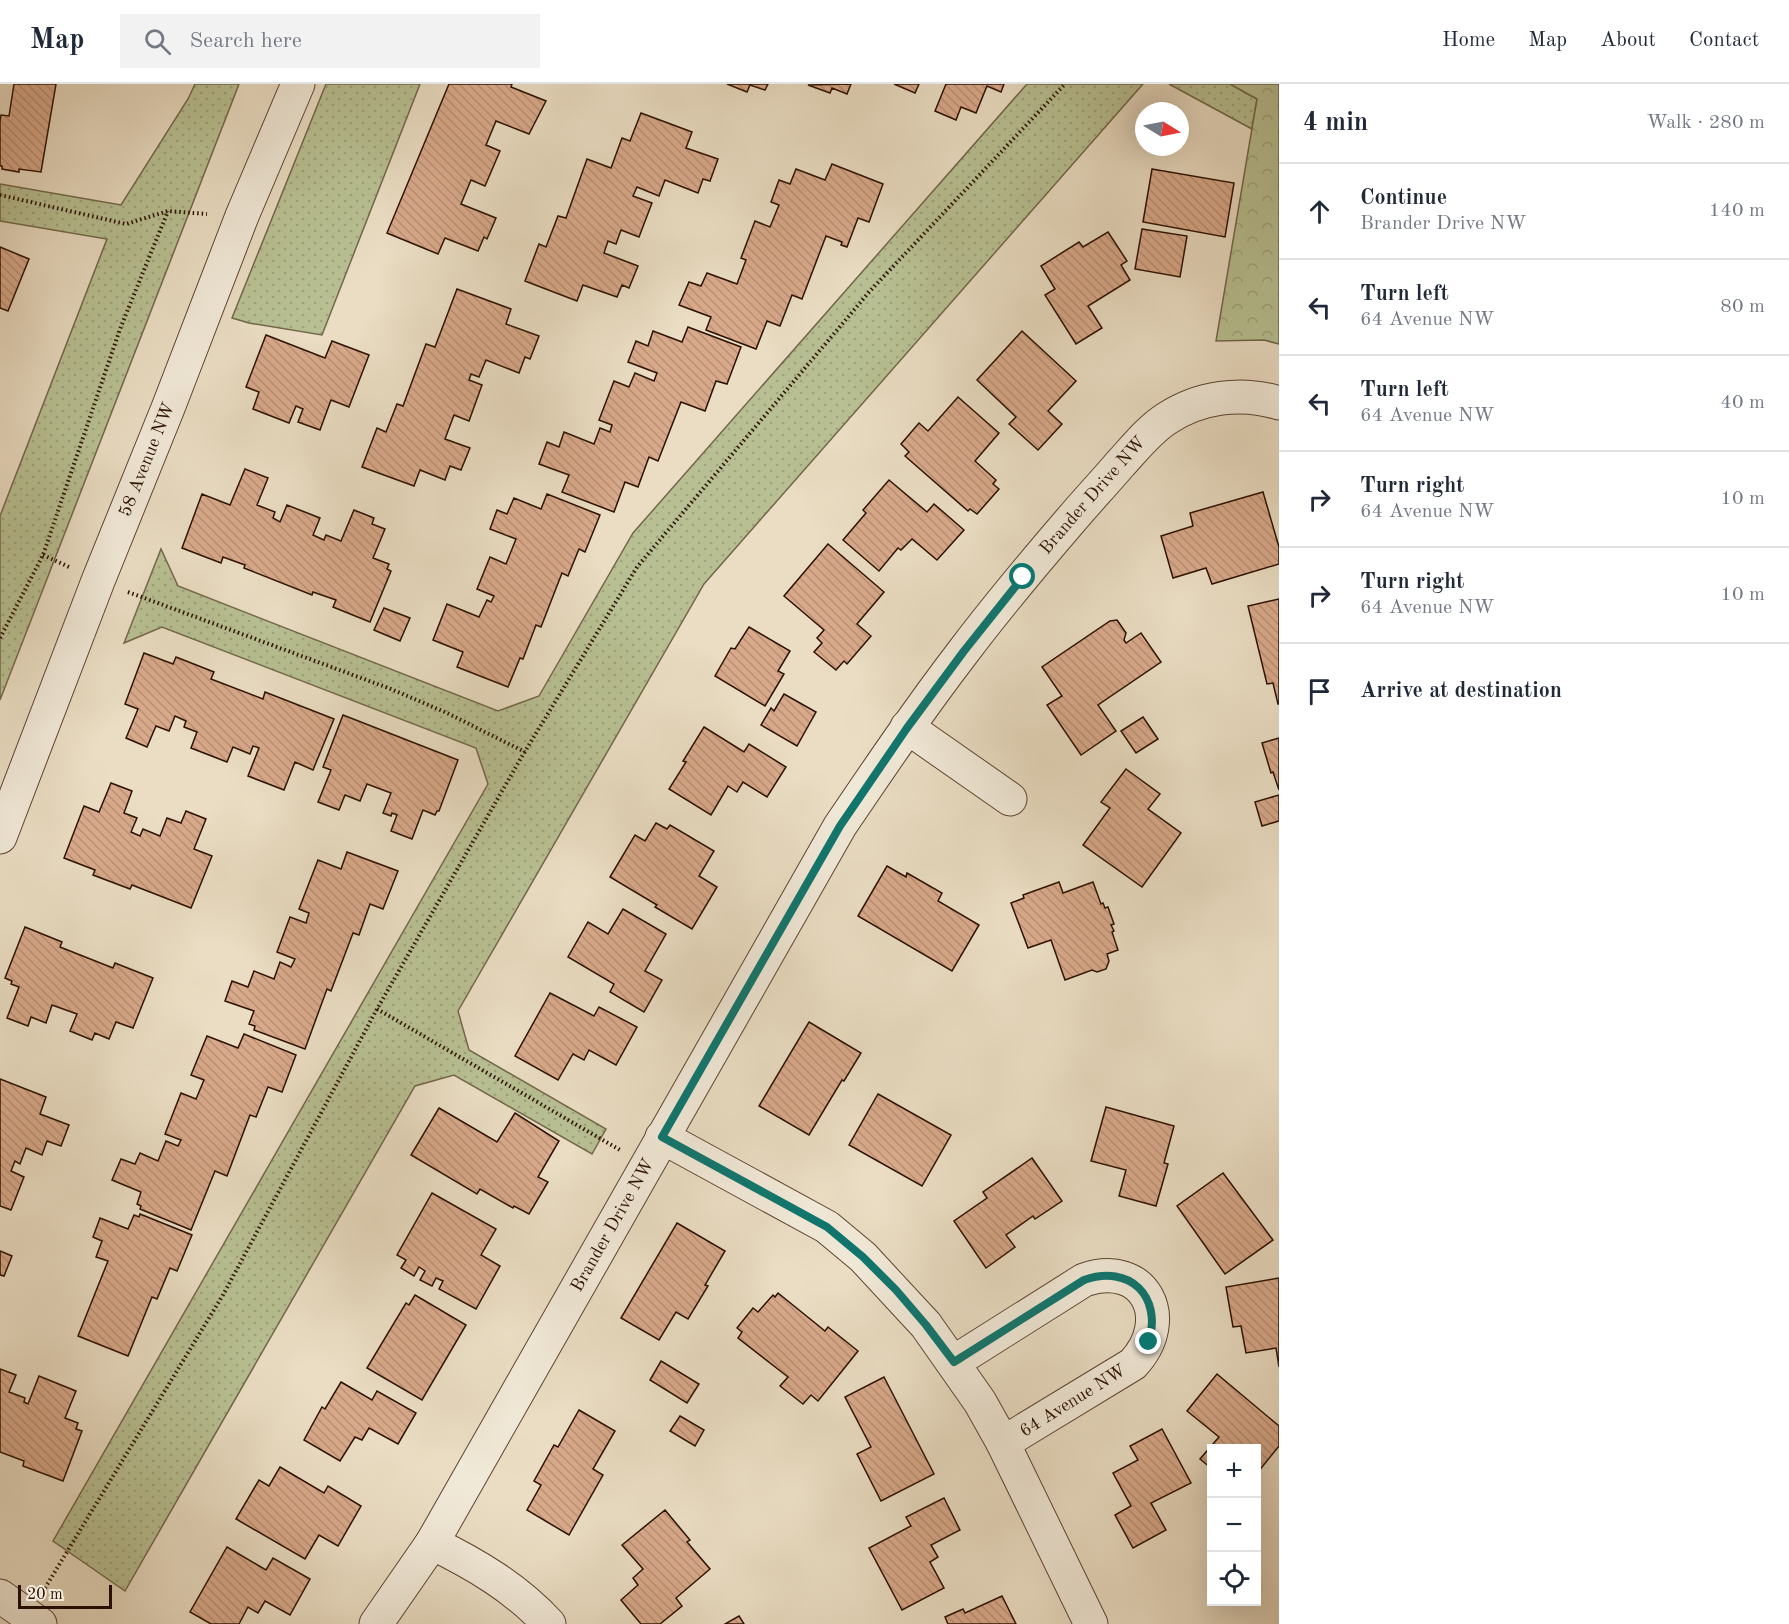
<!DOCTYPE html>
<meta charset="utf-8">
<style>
:root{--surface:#fff;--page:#f2f2f3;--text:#1f2937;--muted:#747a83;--line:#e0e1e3}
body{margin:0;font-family:"Old Standard TT",serif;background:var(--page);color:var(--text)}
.controls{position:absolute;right:18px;bottom:18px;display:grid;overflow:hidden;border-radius:0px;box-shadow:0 6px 24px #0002}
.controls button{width:54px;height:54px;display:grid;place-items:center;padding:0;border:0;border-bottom:2px solid var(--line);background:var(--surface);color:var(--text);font:30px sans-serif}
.compass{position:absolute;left:1135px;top:18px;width:54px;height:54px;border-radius:50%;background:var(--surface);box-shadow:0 6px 24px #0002;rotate:100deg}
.scale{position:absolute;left:18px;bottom:15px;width:94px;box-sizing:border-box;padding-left:6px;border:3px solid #2c1100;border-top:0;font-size:16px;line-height:21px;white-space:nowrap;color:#2c1100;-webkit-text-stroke:4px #f1e9d8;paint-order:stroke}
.stop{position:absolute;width:18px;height:18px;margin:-14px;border:4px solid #0f766e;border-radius:50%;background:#fff}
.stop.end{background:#0f766e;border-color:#fff;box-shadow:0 2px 6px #0008}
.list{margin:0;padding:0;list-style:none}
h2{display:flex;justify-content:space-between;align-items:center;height:78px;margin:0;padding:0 24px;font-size:26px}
h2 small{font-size:20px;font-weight:400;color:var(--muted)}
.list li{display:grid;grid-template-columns:39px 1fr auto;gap:18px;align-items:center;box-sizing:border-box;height:96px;padding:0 24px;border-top:2px solid var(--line)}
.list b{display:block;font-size:22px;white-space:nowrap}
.list p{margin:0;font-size:20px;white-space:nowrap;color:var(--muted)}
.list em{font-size:20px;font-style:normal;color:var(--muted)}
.icon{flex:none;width:33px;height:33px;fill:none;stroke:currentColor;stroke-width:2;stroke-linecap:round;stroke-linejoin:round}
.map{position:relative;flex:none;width:1279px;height:1540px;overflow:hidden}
header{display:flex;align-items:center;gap:36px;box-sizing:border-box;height:84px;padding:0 30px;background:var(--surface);border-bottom:2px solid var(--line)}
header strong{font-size:28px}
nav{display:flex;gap:33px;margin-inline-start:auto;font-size:21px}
.search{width:420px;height:54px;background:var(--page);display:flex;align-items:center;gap:15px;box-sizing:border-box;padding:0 21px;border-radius:0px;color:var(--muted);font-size:22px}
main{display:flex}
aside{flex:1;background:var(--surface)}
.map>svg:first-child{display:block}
.green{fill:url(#green-dots);stroke:#72684a;stroke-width:1.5}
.forest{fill:url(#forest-crowns);stroke:#72684a;stroke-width:1.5}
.building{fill:url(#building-back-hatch);stroke:#2c1100;stroke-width:1.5}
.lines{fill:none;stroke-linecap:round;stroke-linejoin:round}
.minor-casing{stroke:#5c4431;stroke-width:35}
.path{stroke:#2c1100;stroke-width:4;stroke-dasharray:1.5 3;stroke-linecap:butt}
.minor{stroke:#f1e9d8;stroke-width:33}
.route{stroke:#0f766e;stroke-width:8}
.labels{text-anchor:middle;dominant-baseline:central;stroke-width:4.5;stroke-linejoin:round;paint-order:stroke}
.street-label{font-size:18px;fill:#2c1100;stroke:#f1e9d8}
</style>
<header>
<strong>Map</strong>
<div class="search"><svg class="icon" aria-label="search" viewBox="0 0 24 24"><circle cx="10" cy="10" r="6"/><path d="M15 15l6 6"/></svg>Search here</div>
<nav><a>Home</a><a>Map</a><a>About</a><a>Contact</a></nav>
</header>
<main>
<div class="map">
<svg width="1279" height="1540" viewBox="0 0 1279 1540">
<defs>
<pattern id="green-dots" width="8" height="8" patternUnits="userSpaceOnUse" patternTransform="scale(1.5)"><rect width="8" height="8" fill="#b8c093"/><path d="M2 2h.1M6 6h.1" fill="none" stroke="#9ea47d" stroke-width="1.8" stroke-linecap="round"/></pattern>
<pattern id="forest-crowns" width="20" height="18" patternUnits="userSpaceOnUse" patternTransform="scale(1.5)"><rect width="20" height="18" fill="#b8c093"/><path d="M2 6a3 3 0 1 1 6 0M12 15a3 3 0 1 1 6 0" fill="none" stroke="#9ea47d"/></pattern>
<pattern id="building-back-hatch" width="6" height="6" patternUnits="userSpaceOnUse" patternTransform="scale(1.5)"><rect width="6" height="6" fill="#d8a98a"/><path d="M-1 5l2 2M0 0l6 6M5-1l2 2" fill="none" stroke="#ba9075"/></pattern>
</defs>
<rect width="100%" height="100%" fill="#eaddc3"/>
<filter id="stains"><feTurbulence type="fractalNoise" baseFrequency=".00333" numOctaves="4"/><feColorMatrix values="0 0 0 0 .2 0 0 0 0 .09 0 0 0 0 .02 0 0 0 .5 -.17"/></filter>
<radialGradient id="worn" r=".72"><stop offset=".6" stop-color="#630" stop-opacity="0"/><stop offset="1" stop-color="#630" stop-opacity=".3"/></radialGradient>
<g class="green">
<path d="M195,0H239L0,616V432L107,155L0,137V100L121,121L188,15Z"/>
<path d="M326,0H420L322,251L249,239L232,234Z"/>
<path d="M1027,0H1143L704,500L458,927L469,966L606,1045L592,1070L454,991L415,1002L125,1507L53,1457L488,700L476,664L162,543L124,559L161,465L178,502L498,627L539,612L633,449Z"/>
<path d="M1169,0H1230L1257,15L1252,45Z"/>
</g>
<path class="forest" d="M1230,0H1279V260L1264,256L1216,257L1257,15Z"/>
<g class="building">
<path d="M14,0H56L41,88L19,85V88L2,85V82H0V37L1,31L9,32Z"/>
<path d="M449,0H512L511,3L546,17L529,50L496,37L486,61L500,67L485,102L471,96L461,120L496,134L487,155L484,153L478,167L445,154L438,170L387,149Z"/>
<path d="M727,0H768L765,6L750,1L747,8Z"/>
<path d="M851,0L847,10L832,4L830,9L808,1Z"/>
<path d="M894,0H919L915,9Z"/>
<path d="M946,0H1004L1001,8L987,2L976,29L961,23L956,36L935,27Z"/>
<path d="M641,29L692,48L686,64L718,75L710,97L703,95L698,109L665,96L659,112L637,103L633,112L652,119L639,153L621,146L616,160L608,157L604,169L638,182L629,204L622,201L617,213L583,201L577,217L525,197L539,160L546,163L558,132L566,134L587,75L611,84L622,54L630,57Z"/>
<path d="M832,80L883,100L869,138L858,134L847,163L841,161L842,158L826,152L802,215L792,211L780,242L767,237L756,265L706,246L711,233L679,221L689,198L701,202L707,189L737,200L746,176L741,174L755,137L770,143L779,121L771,118L779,96L790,100L796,85L825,96Z"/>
<path d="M1152,85L1234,99L1225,153L1143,138Z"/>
<path d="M1142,145L1187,152L1180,193L1135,185Z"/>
<path d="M1108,148L1127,177L1121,181L1130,196L1088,222L1102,244L1076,260L1045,211L1055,205L1041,182L1079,158L1083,163Z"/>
<path d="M0,163L29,175L8,227L0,224Z"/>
<path d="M457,205L511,225L506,240L539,252L530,275L525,273L519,289L486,276L479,293L471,290L469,296L482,301L469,337L454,331L445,355L470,364L461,386L450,382L445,396L420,386L414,402L362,383L377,344L386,348L397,320L403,322L426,260L435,263Z"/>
<path d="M688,243L741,263L727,300L716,297L705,327L681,318L658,377L649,373L638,403L625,398L614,428L562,408L569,391L539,380L547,358L559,363L564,348L594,360L600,344L610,348L612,341L599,336L614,297L629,303L635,289L654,297L657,289L628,278L636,257L648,262L653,247L682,258Z"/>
<path d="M1022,247L1076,297L1048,327L1062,340L1038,366L1009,340L1016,333L977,296Z"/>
<path d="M266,251L325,274L332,257L369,271L349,323L331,316L320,346L298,338L303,325L296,322L289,339L253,325L259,308L246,303Z"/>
<path d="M958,313L999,349L975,377L996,396L993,400L999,405L977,430L970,425L968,427L905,372L909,368L901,360L919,339L928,347Z"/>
<path d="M245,385L268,394L257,421L275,428L273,434L280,438L287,421L320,434L313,451L324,456L326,451L341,457L354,426L374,434L372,440L385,445L373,474L389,480L387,485L391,487L370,538L333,523L336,516L313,508L312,511L244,484L245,481L223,473L221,479L182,464L202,410L230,421Z"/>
<path d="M889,396L927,428L934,420L964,446L937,476L912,455L901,466L898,464L879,487L843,456L866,429L863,426Z"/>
<path d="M1263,408L1279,463V480L1212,500L1206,484L1173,494L1161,452L1193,442L1190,429Z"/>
<path d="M547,410L600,431L585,468L579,465L568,492L562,489L541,543L536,541L523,575L520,574L508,603L457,583L463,568L433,556L447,520L479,533L487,516L491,518L494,512L477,505L490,473L506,480L516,455L490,445L497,426L507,430L514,414L541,425Z"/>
<path d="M828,460L884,508L857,540L871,552L847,580L844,577L836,586L814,568L822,559L817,554L824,546L784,512Z"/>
<path d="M1279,515V620H1278L1273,599L1267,600L1248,522Z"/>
<path d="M384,524L410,534L400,557L374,546Z"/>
<path d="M1117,536L1126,549L1124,556L1126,559L1141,549L1161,578L1098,621L1116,647L1081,671L1047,621L1062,612L1042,583L1110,537Z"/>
<path d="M749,543L790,567L778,587L784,590L765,622L715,592L731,564L735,565Z"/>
<path d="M144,569L173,580L176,573L214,588L211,595L263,615L265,608L334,635L313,686L295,678L284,706L248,692L259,664L253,662L250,670L233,663L227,678L191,664L197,648L184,643L186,637L175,632L169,647L156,642L147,663L126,654L138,625L125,620Z"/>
<path d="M784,610L816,628L797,662L761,641L771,624L774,627Z"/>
<path d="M343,631L458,676L439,727H437L435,731L423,726L412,755L391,747L397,731L392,729L391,732L383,729L391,709L367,700L360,717L345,711L339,726L318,718L331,686L323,683Z"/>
<path d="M1143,633L1158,655L1136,669L1121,647Z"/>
<path d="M704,643L744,668L749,660L786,683L767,713L743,698L737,708L728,702L711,731L669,705L686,678L683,677Z"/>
<path d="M1279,654V706L1273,688L1271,689L1262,659Z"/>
<path d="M1126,685L1160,710L1148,725L1181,749L1142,803L1083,761L1110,724L1101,718Z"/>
<path d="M111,699L132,707L124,729L137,734L131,748L140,752L143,745L160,752L167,734L181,739L186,727L206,735L194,765L212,772L191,824L132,801L130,805L93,791L95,786L64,774L84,722L99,728Z"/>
<path d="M1279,711V737L1262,742L1255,718Z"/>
<path d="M656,739L667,745L670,741L714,767L699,792L717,803L692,845L655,823L657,821L610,793L635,751L645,757Z"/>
<path d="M347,768L398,787L383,825L370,820L359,851L353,849L331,907L327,905L305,965L254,946L255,942L249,940L254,927L225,917L232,897L248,903L254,887L274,895L280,878L291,883L295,875L277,868L290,833L306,839L309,829L299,825L318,776L341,785Z"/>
<path d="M887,782L906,793L907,789L942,809L938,817L979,841L952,887L858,832Z"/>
<path d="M1059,798L1063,809L1093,798L1101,820L1103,819L1105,824L1108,823L1114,840L1111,841L1114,847L1112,848L1118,866L1107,870L1109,877L1106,885L1097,888L1092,886L1065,896L1051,856L1028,864L1011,819L1024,814L1023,811Z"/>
<path d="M623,825L666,850L645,887L662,896L644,928L610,908L614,900L568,873L588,838L608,850Z"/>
<path d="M25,843L62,858L60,863L113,884L115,879L153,894L133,944L116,938L109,955L95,949L92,956L70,947L77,930L52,921L46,939L31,933L28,942L7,934L19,903L11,900L12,897L5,894Z"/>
<path d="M550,909L594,932L599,923L637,943L616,981L589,966L584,976L573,970L558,996L515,972Z"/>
<path d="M809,938L861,969L844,997L842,996L809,1051L759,1022Z"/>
<path d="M244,950L296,971L282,1008L268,1003L256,1033L250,1031L227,1092L215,1087L191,1146L140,1125L141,1122L137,1120L141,1108L112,1096L121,1075L135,1080L140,1069L158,1077L166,1057L178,1062L181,1056L165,1050L181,1009L196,1015L204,996L191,991L207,952L238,964Z"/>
<path d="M0,995L46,1013L40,1030L69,1041L61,1062L47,1057L42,1071L26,1064L20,1080L15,1077L11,1087L24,1093L11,1126L0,1122Z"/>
<path d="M878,1010L951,1051L922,1102L849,1061Z"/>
<path d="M1106,1023L1174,1042L1164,1079L1168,1080L1156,1122L1119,1112L1126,1086L1091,1077Z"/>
<path d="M439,1024L497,1058L515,1029L559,1057L538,1093L548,1098L529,1130L514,1122L513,1124L480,1105L477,1110L411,1071Z"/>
<path d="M1032,1074L1062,1117L1035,1135L1033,1132L1006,1151L1015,1163L986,1184L954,1137L987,1114L983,1108Z"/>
<path d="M1223,1089L1273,1156L1225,1190L1177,1122Z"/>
<path d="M432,1109L496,1145L481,1171L500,1182L476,1225L439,1205L443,1197L436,1194L432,1202L420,1196L425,1187L419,1183L414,1192L401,1184L406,1176L397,1171Z"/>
<path d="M140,1130L192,1151L177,1187L170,1184L157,1215L152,1213L128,1272L78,1252L108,1177L96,1173L102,1157L93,1153L100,1134L128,1145L134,1131L139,1133Z"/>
<path d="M677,1139L725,1167L705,1201L708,1202L688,1235L676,1228L659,1256L621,1234Z"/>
<path d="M0,1167L12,1172L4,1192L0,1191Z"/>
<path d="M1279,1194V1283L1276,1264L1246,1269L1241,1242L1233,1243L1226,1203Z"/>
<path d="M778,1209L825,1247L828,1243L858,1267L818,1317L811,1311L803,1320L780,1302L788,1293L738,1254L742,1248L737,1244L753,1224L758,1228L773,1211L775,1213Z"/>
<path d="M415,1211L466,1241L422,1316L367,1284L406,1219L409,1221Z"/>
<path d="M661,1277L699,1300L687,1319L650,1296Z"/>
<path d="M0,1285L16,1291L9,1308L25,1314L24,1318L28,1320L39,1292L76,1307L65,1334L78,1339L76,1345L82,1347L63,1397L23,1382L24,1377L0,1368Z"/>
<path d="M1217,1290L1279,1342V1362L1258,1388L1256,1364H1212V1385L1200,1375L1219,1353L1187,1327Z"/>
<path d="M884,1293L934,1390L881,1417L857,1370L871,1363L845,1313Z"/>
<path d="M341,1298L372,1316L377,1307L416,1329L398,1360L369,1344L362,1356L355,1353L340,1377L304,1356L322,1323L325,1325Z"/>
<path d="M579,1326L615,1347L593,1385L603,1391L569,1451L527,1426L541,1401L534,1397L554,1361L558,1363Z"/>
<path d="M680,1332L704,1346L695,1362L670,1347Z"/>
<path d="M1162,1345L1191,1399L1151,1419L1166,1446L1133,1464L1115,1431L1131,1422L1113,1389L1138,1376L1130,1362Z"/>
<path d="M280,1383L324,1409L328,1402L361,1422L338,1462L319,1451L305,1475L236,1435L259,1396L269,1402Z"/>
<path d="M944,1414L960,1446L931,1461L938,1473L930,1478L944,1504L902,1526L869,1464L911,1442L906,1433Z"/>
<path d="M665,1426L690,1456L687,1458L710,1485L676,1514L682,1522L660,1540H641L621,1516L638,1501L633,1494L643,1485L622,1461Z"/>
<path d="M227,1463L266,1486L273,1474L310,1495L290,1531L265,1517L258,1529L248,1523L239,1540H211L190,1528Z"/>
<path d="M1002,1512L1016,1540H948L945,1533L963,1525L965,1529Z"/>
<path d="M739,1532L744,1540H725Z"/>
</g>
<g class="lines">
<defs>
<g id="minor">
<path d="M907,643L1010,715"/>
<path id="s1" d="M0,753L98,497L168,324L242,132L298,0"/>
<path d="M662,1053L827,1143L863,1173L926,1241L980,1318L1003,1359L1091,1540"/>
<path d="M954,1278L1084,1196C1145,1175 1175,1235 1133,1280L1003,1359"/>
<path d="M432,1459C475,1480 516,1504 549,1540"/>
<path d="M0,1512L40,1540"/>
<path id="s2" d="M376,1540L432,1459L840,742C880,683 920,624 963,568C997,523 1033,480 1070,437C1086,418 1104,399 1121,379C1135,364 1148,347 1166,335C1199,313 1241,307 1279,319"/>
</g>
</defs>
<use href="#minor" class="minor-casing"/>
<g class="path">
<path d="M0,111L126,140L168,127L207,130"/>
<path d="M43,471L69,483"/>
<path d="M128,508L391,605L447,629L525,668"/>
<path d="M0,554L43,471L120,245L168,127"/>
<path d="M377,925L620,1066"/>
<path d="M45,1504L223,1211L377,925L521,674L637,483L870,207L1065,0"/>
</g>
<use href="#minor" class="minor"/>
</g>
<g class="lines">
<path class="route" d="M1023,493L964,567L907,644L840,742L662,1053L827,1143L863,1173L896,1206L926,1241L954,1278L1084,1196C1130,1180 1162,1212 1149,1258"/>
</g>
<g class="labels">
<g class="street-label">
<text stroke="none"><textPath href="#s1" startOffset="405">58 Avenue NW</textPath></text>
<text stroke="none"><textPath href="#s2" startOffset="1340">Brander Drive NW</textPath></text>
<text stroke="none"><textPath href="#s2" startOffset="464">Brander Drive NW</textPath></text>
<text transform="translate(1073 1317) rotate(-32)">64 Avenue NW</text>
</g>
</g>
<rect width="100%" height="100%" filter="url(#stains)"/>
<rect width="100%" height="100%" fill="url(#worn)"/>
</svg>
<div class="controls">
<button>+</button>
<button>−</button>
<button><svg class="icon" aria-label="locate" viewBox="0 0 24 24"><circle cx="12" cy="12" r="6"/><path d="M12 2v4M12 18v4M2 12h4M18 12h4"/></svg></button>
</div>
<svg class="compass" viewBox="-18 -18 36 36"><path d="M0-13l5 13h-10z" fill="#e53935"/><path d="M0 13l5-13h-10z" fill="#747a83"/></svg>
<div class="scale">20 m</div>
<div class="stop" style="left:1023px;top:493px"></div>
<div class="stop end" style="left:1149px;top:1258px"></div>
</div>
<aside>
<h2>4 min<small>Walk · 280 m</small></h2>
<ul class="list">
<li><svg class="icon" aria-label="ahead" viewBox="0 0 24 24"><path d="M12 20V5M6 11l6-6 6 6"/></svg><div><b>Continue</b><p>Brander Drive NW</p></div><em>140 m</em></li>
<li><svg class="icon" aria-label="left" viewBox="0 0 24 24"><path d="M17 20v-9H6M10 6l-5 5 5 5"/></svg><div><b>Turn left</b><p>64 Avenue NW</p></div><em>80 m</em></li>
<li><svg class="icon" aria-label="left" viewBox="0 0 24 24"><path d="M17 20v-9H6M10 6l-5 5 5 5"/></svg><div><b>Turn left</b><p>64 Avenue NW</p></div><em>40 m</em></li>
<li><svg class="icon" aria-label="right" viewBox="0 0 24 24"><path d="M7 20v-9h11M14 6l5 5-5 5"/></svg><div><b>Turn right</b><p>64 Avenue NW</p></div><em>10 m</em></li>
<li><svg class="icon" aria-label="right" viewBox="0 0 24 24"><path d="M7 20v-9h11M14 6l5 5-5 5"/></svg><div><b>Turn right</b><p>64 Avenue NW</p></div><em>10 m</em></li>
<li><svg class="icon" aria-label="arrive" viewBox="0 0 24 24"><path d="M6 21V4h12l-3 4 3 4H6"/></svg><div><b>Arrive at destination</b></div></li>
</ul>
</aside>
</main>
